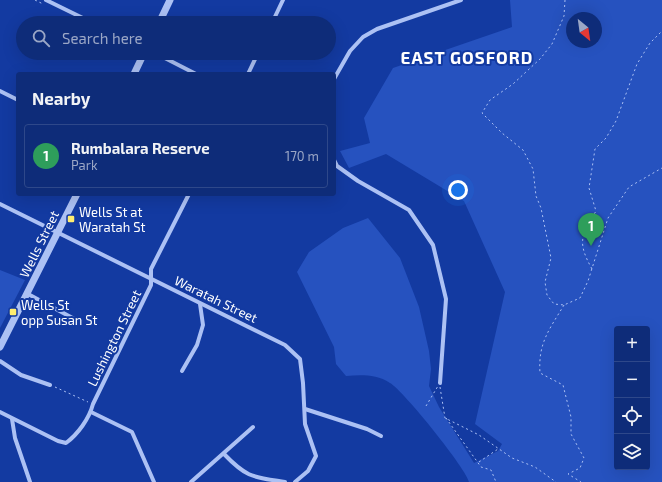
<!DOCTYPE html>
<meta charset="utf-8">
<style>
:root{--surface:#0e2c79;--page:#17347e;--text:#f1f3f6;--muted:#9ba7c6;--line:#2e488a;--accent:#90b9f0}
body{margin:0;font-family:"Exo 2",sans-serif;background:var(--page);color:var(--text)}
.controls{position:absolute;right:12px;bottom:12px;display:grid;overflow:hidden;border-radius:4px;box-shadow:0 4px 16px #0002}
.controls button{width:36px;height:36px;display:grid;place-items:center;padding:0;border:0;border-bottom:1px solid var(--line);background:var(--surface);color:var(--text);font:20px sans-serif}
.compass{position:absolute;left:566px;top:12px;width:36px;height:36px;border-radius:50%;background:var(--surface);box-shadow:0 4px 16px #0002;rotate:151deg}
.you{position:absolute;left:458px;top:190px;width:14px;height:14px;margin:-10px;border:3px solid #fff;border-radius:50%;background:#1a73e8;box-shadow:0 0 0 6px #1a73e833}
.badge{display:grid;place-items:center;width:26px;height:26px;border-radius:50%;background:var(--accent);color:#fff;font-size:13px;font-weight:700}
.pin{position:absolute;translate:-50% -33px;filter:drop-shadow(0 1px 2px #0008)}
.pin::after{content:'';position:absolute;top:21px;width:14px;height:12px;background:inherit;clip-path:polygon(0 0,100% 0,50% 100%)}
.list{margin:0;padding:0;list-style:none}
h2{display:flex;justify-content:space-between;align-items:center;height:52px;margin:0;padding:0 16px;font-size:17px}
h2 small{font-size:13px;font-weight:400;color:var(--muted)}
.list li{display:grid;grid-template-columns:26px 1fr auto;gap:12px;align-items:center;box-sizing:border-box;height:64px;margin:0 8px 8px;padding:0 8px;border:1px solid var(--line);border-radius:4px}
.list b{display:block;font-size:15px;white-space:nowrap}
.list p{margin:0;font-size:13px;white-space:nowrap;color:var(--muted)}
.list em{font-size:13px;font-style:normal;color:var(--muted)}
.icon{flex:none;width:22px;height:22px;fill:none;stroke:currentColor;stroke-width:2;stroke-linecap:round;stroke-linejoin:round}
.map{position:relative;flex:none;width:662px;height:482px;overflow:hidden}
.search{position:absolute;background:var(--surface);box-shadow:0 4px 16px #0002;left:16px;top:16px;width:320px;height:44px;display:flex;align-items:center;gap:10px;box-sizing:border-box;padding:0 14px;border-radius:22px;color:var(--muted);font-size:15px}
.panel{position:absolute;background:var(--surface);box-shadow:0 4px 16px #0002;left:16px;top:72px;width:320px;height:124px;border-radius:4px}
.map>svg:first-child{display:block}
.green{fill:#2652bf;fill-rule:evenodd}
.lines{fill:none;stroke-linecap:round;stroke-linejoin:round}
.path{stroke:#acc1f4;stroke-width:1;stroke-dasharray:2 3;stroke-linecap:butt}
.minor{stroke:#acc1f4;stroke-width:4}
.tertiary{stroke:#acc1f4;stroke-width:7}
.poi-dot{fill:#ffed70;stroke:#133aa1;stroke-width:1.5}
.labels{text-anchor:middle;dominant-baseline:central;stroke-width:4;stroke-linejoin:round;paint-order:stroke}
.poi-label{font-size:13px;fill:#fff;stroke:#133aa1;text-anchor:start}
.street-label{font-size:13px;fill:#fff;stroke:#133aa1}
.district-label{font-size:17px;font-weight:bold;letter-spacing:1px;fill:#fff;stroke:#133aa1}
</style>
<div class="map">
<svg width="662" height="482" viewBox="0 0 662 482">
<rect width="100%" height="100%" fill="#133aa1"/>
<g class="green">
<path d="M510,0H662V482H469C468,471 403,390 390,383C376,374 361,375 346,376L336,364L334,347L297,272L309,252L343,228L368,218L400,258L419,307L429,351L431,369L429,386L439,407L474,463L498,451L502,444L475,424L505,292L464,201L386,154L349,168L340,151L370,143L364,118L393,68L512,27ZM572,18H596V42H572ZM617,329H647V467H617Z"/>
<path d="M0,270L25,280L0,328Z"/>
</g>
<g class="lines">
<g class="path">
<path d="M35,0L43,4"/>
<path d="M565,0L564,16L552,44L540,59L513,84L490,100L482,113L502,133L523,150L533,169L536,196L541,208L551,258L545,282L547,295L554,304L564,305L580,298L588,281L608,218L629,187L662,168"/>
<path d="M592,269C577,242 581,236 596,211L589,188L595,149L606,138L616,121L637,64L650,43L662,31"/>
<path d="M564,305C549,330 538,343 540,373L563,385L571,417V434L584,458L580,468L568,474L581,482"/>
<path d="M55,387L88,402"/>
<path d="M440,387L445,418L479,435L512,458L535,467L556,482"/>
<path d="M426,406L438,386"/>
<path d="M446,418L481,467L491,470L496,482"/>
<path d="M479,462L498,449"/>
</g>
<g class="minor">
<path d="M46,0L93,23"/>
<path d="M272,23L283,0"/>
<path d="M155,53L196,74"/>
<path d="M248,74L258,53"/>
<path d="M334,79L350,51L363,37L377,29L461,0"/>
<path d="M0,91L18,100"/>
<path d="M334,160L337,166L358,181L409,210L433,245L446,299L440,383"/>
<path d="M0,204L285,345L300,359L303,383L305,424L316,456L308,471L295,482"/>
<path d="M28,294L80,322"/>
<path d="M0,361L21,375L50,385"/>
<path d="M182,371L197,345L203,325L200,304"/>
<path d="M305,409L367,429L381,436"/>
<path d="M0,412L58,441L66,443C78,434 89,419 93,404L151,285V269L189,194"/>
<path d="M91,412L132,432L154,482"/>
<path d="M12,419L15,438L30,482"/>
<path d="M224,454C247,478 253,477 285,482"/>
<path d="M191,482L253,427"/>
</g>
<g class="tertiary">
<path d="M159,23L170,0"/>
<path d="M134,74L144,53"/>
<path d="M0,347L77,194"/>
</g>
</g>
<g class="poi-dot">
<rect x="67" y="215" width="8" height="8" rx="2"/>
<rect x="9" y="308" width="8" height="8" rx="2"/>
</g>
<g class="labels">
<g class="poi-label">
<text x="79" y="212">Wells St at<tspan x="79" dy="15">Waratah St</tspan></text>
<text x="21" y="305">Wells St<tspan x="21" dy="15">opp Susan St</tspan></text>
</g>
<g class="street-label">
<text transform="translate(39 244) rotate(-64)">Wells Street</text>
<text transform="translate(216 299) rotate(26)">Waratah Street</text>
<text transform="translate(114 338) rotate(-64)">Lushington Street</text>
</g>
<g class="district-label">
<text x="467" y="57">EAST GOSFORD</text>
</g>
</g>
</svg>
<div class="controls">
<button>+</button>
<button>−</button>
<button><svg class="icon" aria-label="locate" viewBox="0 0 24 24"><circle cx="12" cy="12" r="6"/><path d="M12 2v4M12 18v4M2 12h4M18 12h4"/></svg></button>
<button><svg class="icon" aria-label="layers" viewBox="0 0 24 24"><path d="M12 4l9 5-9 5-9-5zM3 14l9 5 9-5"/></svg></button>
</div>
<svg class="compass" viewBox="-18 -18 36 36"><path d="M0-13l5 13h-10z" fill="#e53935"/><path d="M0 13l5-13h-10z" fill="#9ba7c6"/></svg>
<div class="you"></div>
<div class="pin badge" style="left:591px;top:246px;background:#2e9e5b">1</div>
<div class="search"><svg class="icon" aria-label="search" viewBox="0 0 24 24"><circle cx="10" cy="10" r="6"/><path d="M15 15l6 6"/></svg>Search here</div>
<section class="panel">
<h2>Nearby<small></small></h2>
<ul class="list">
<li><span class="badge" style="background:#2e9e5b">1</span><div><b>Rumbalara Reserve</b><p>Park</p></div><em>170 m</em></li>
</ul>
</section>
</div>
